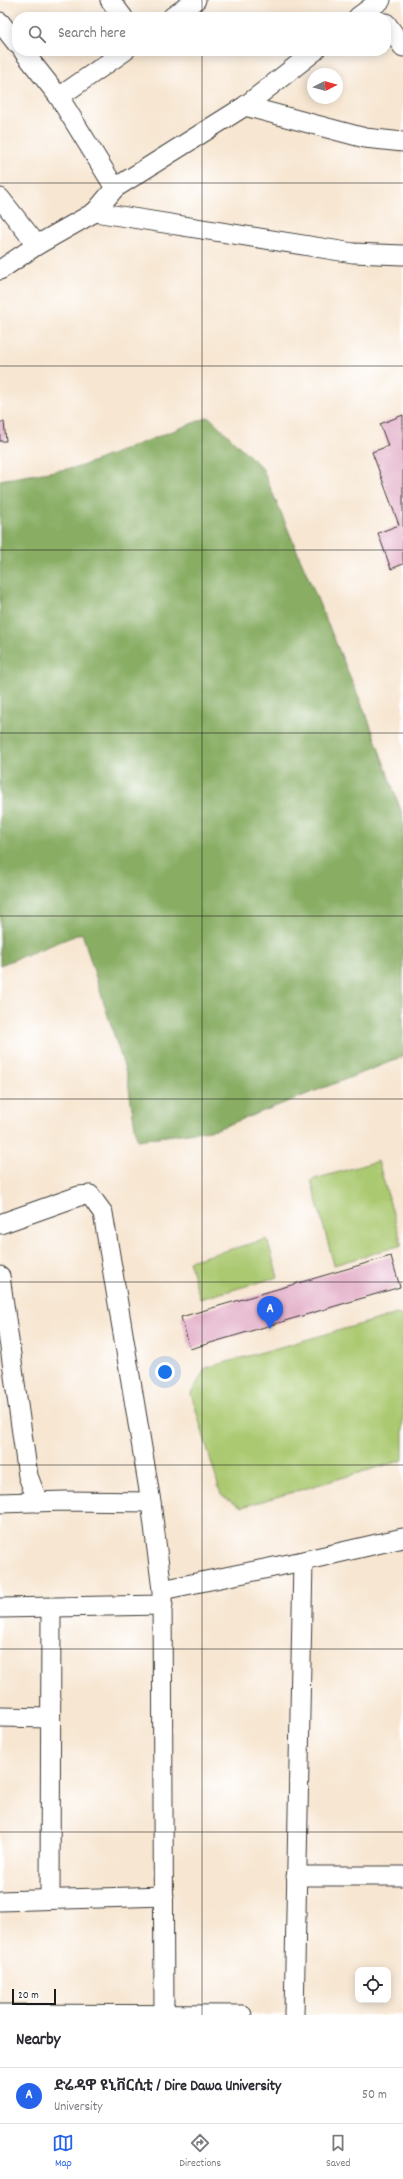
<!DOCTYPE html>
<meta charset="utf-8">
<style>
:root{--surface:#fff;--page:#f2f2f3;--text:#2b2b33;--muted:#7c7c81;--line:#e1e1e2;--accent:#2563eb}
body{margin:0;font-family:Dekko,"Noto Sans Ethiopic",sans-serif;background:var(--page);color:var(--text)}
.controls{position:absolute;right:12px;bottom:12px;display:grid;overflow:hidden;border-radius:8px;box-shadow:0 2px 10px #0003}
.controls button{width:36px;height:36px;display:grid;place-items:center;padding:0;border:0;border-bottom:1px solid var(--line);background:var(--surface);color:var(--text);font:20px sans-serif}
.compass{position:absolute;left:307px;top:68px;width:36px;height:36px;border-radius:50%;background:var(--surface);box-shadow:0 2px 10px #0003;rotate:84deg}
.scale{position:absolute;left:12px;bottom:10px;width:44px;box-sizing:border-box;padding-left:4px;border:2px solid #1c1c1c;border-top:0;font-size:11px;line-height:14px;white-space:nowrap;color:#1c1c1c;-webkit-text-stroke:3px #fff;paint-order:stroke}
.you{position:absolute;left:165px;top:1372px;width:14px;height:14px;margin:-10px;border:3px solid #fff;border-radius:50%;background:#1a73e8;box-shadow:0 0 0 6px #1a73e833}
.badge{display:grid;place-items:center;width:26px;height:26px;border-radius:50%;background:var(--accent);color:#fff;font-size:13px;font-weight:700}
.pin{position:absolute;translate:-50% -33px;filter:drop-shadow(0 1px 2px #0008)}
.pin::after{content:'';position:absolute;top:21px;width:14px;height:12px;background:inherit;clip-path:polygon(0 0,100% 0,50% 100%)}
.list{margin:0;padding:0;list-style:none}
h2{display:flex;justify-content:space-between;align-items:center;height:52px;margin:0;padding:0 16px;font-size:17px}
h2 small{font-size:13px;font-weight:400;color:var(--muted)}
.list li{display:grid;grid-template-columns:26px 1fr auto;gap:12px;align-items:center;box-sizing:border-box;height:56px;padding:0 16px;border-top:1px solid var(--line)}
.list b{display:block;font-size:15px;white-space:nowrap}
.list p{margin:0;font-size:13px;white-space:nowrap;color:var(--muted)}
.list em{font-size:13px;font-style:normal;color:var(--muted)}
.icon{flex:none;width:22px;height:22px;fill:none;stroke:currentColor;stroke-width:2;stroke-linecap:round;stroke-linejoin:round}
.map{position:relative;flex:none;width:403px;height:2015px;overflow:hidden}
.search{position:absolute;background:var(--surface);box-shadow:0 2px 10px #0003;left:12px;right:12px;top:12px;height:44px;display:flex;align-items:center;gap:10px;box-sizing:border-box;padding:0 14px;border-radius:16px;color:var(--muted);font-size:15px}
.sheet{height:108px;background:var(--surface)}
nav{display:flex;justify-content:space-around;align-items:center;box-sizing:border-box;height:56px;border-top:1px solid var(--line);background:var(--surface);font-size:11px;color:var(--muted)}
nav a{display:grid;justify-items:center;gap:2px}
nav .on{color:var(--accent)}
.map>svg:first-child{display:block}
.green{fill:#abc971;stroke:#647246}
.forest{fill:#88ad63;stroke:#526440}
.building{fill:#e3afc8}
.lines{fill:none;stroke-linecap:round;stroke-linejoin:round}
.minor-casing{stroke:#3d3a37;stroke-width:21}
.minor{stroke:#fff;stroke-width:19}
.grid{fill:none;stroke:#1c1c1c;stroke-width:1;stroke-opacity:0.55}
</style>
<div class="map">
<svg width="403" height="2015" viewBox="0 0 403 2015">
<rect width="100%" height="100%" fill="#fff"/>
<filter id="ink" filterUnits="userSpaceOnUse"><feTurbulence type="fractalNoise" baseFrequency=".025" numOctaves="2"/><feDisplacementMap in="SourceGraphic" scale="8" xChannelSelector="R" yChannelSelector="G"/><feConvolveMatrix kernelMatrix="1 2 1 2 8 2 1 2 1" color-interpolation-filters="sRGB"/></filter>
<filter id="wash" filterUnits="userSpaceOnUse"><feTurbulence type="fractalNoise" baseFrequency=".012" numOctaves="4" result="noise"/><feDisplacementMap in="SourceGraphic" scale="16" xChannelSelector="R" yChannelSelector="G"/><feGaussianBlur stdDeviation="0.9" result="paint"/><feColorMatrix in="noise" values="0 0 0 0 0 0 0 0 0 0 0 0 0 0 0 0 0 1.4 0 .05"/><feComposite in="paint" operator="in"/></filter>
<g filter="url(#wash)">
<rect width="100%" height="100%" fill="#f7e6d1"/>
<g class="green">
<path d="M378,1161L402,1245L334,1265L311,1180Z"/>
<path d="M267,1239L278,1277L200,1299L189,1261Z"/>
<path d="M397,1314L403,1316V1460L242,1507L221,1495L191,1393L206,1368Z"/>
</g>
<path class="forest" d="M209,417L262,468L368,719L403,816V1057L217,1129L137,1140L127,1076L82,933L0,965V480L79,467Z"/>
<g id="blocks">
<g class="building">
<path d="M403,415V564L391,569L378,533L399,525L372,452L388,446L380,424Z"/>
<path d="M0,422H4L6,441H0Z"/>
<path d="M391,1256L400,1287L190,1349L181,1317Z"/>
</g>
</g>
</g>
<g filter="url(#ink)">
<use href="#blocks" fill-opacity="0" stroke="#3d3a37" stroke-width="1"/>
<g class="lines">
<defs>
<g id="minor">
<path d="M110,0L123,17"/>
<path d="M172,17L196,0"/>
<path d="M358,17L381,0"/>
<path d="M0,22L17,44"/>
<path d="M386,23L403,47"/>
<path d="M23,51L59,97L115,188"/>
<path d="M59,97L125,51"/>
<path d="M245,106L365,138L403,142"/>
<path d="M0,198L37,245"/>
<path d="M95,212L115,188L245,106L315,51"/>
<path d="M0,270L37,245L95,212L353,253L403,255"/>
<path d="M0,1224L79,1196L90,1195L103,1213L151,1502L162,1590L164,2015"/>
<path d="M0,1276L28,1476L38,1502"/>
<path d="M0,1503L65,1501L151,1502"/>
<path d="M162,1590L303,1561L403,1538"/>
<path d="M0,1608L163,1605"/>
<path d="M0,1717L50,1718"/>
<path d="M296,1876H403"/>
<path d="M50,1899L51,1608"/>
<path d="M0,1901L164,1896"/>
<path d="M0,2014L242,2015"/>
<path d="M294,2015L303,1561"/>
</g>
</defs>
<use href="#minor" class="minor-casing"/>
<use href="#minor" class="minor"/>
</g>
</g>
<path class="grid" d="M202,0V17M202,51V2015M0,183H403M0,366H403M0,550H403M0,733H403M0,916H403M0,1099H403M0,1282H403M0,1465H403M0,1649H403M0,1832H403"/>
</svg>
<div class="controls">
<button><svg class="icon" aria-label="locate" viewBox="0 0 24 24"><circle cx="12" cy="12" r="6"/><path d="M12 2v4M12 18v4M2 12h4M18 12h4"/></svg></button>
</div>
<svg class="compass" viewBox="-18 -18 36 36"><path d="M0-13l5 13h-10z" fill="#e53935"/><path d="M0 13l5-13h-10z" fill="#7c7c81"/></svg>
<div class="scale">20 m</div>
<div class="you"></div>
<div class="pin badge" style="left:270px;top:1329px">A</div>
<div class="search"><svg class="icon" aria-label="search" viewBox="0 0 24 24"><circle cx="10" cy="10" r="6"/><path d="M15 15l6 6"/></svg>Search here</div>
</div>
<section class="sheet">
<h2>Nearby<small></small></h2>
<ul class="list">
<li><span class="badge">A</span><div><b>ድሬዳዋ ዩኒቨርሲቲ / Dire Dawa University</b><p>University</p></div><em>50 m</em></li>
</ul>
</section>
<nav>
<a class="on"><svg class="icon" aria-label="map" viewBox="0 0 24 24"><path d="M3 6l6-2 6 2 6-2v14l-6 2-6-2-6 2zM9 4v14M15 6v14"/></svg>Map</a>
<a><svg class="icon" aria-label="directions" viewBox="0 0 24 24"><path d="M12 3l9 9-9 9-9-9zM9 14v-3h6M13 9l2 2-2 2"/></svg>Directions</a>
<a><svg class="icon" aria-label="saved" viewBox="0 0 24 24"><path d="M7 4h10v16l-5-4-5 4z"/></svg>Saved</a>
</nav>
